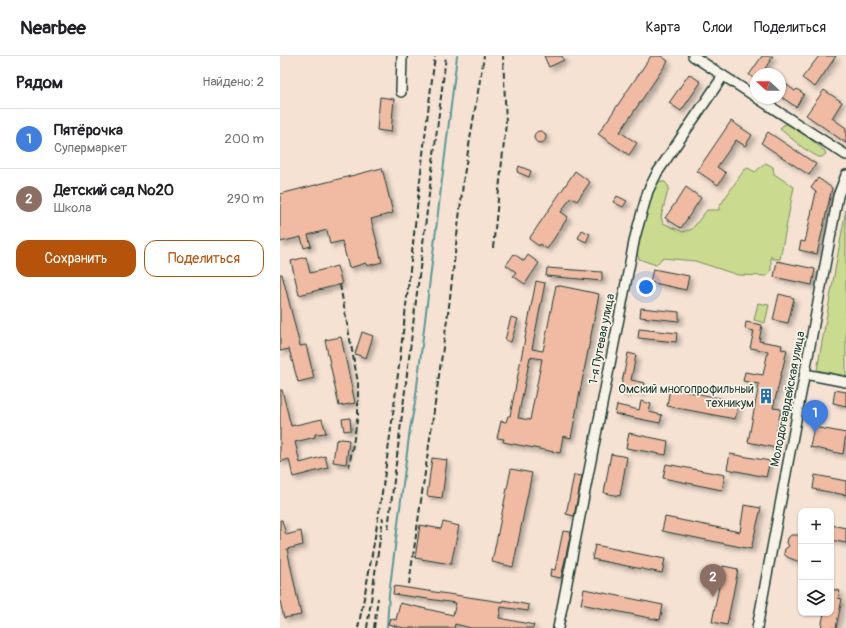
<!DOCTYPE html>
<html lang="ru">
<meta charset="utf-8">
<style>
:root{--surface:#fff;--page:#f6f6f6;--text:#202124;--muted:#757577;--line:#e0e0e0;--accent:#b45309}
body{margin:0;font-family:Pangolin,sans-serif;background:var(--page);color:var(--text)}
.controls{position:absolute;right:12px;bottom:12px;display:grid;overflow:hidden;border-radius:8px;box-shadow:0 1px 3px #0004}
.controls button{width:36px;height:36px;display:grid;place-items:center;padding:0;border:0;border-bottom:1px solid var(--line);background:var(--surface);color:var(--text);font:20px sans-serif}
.compass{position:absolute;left:470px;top:12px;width:36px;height:36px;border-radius:50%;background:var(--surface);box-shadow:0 1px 3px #0004;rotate:291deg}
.you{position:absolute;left:366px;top:231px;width:14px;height:14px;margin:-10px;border:3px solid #fff;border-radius:50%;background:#1a73e8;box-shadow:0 0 0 6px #1a73e833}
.badge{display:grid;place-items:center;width:26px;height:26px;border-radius:50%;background:var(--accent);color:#fff;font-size:13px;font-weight:700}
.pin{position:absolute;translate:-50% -33px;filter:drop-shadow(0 1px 2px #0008)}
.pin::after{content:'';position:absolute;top:21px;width:14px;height:12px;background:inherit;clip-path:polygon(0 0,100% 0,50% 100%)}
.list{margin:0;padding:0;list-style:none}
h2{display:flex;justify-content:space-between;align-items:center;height:52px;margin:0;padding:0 16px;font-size:17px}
h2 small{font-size:13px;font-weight:400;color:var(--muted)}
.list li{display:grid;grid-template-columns:26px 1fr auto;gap:12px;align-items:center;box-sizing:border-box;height:60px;padding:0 16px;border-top:1px solid var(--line)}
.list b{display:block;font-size:15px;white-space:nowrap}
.list p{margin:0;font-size:13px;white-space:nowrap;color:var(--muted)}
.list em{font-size:13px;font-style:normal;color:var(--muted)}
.actions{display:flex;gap:8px;padding:12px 16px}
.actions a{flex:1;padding:9px 0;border:1px solid var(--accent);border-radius:12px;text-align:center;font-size:14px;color:var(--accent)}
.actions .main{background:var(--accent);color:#fff}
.icon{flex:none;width:22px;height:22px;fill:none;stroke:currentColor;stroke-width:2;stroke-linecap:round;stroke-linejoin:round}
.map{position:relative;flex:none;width:566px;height:572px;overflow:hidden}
header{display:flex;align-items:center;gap:24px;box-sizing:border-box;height:56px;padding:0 20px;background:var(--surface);border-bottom:1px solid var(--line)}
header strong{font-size:19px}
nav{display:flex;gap:22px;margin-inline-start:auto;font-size:14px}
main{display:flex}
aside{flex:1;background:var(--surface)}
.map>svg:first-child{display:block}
.green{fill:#cada8e;stroke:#748c61}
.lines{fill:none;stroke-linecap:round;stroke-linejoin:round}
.stream{stroke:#5a9898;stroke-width:2}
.building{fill:#f0bba2;stroke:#1f3d34;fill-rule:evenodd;filter:url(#shadow)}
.minor-casing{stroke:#1f3d34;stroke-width:12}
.minor{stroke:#f7f3e8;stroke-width:9}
.rail{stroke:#1f3d34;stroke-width:2;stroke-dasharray:6 3;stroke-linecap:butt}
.labels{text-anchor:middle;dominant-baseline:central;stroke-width:3.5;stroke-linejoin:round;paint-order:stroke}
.street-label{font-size:12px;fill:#1f3d34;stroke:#f7f3e8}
.poi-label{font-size:12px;fill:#1f3d34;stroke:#f7f3e8;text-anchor:end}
</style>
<header>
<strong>Nearbee</strong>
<nav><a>Карта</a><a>Слои</a><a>Поделиться</a></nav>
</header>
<main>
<aside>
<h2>Рядом<small>Найдено: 2</small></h2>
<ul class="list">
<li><span class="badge" style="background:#3f7fe0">1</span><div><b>Пятёрочка</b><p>Супермаркет</p></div><em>200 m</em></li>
<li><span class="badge" style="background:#8d6e63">2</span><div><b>Детский сад №20</b><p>Школа</p></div><em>290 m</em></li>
</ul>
<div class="actions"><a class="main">Сохранить</a><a>Поделиться</a></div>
</aside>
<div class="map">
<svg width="566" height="572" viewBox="0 0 566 572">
<defs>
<filter id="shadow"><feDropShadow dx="3.5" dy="3.5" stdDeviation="2" flood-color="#0004"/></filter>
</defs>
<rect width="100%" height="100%" fill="#f5e2d3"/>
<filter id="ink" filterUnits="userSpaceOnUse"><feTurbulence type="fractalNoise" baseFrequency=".025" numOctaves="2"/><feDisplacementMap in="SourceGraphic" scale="8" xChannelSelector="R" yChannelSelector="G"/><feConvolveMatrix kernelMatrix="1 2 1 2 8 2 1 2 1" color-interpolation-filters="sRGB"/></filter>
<g filter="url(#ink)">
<g class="green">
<path d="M507,68L515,71L544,94L546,98L542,101H538L523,92L500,73L503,69Z"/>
<path d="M486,107L493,111L494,118L514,131L500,203H493L491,200V214L487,220L458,219L415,205L382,202L376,209L359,203C351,186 369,140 379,125L385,126L389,131L381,161L383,167L403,176L412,173L427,154H439V151L464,114L468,112L475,116Z"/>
<path d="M566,153V320L537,314Z"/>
<path d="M478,247L489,249L485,267L474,264Z"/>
</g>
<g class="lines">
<path class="stream" d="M107,572L109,538L130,373L135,347L177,0"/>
</g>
<g class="building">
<path d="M264,0H282L284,4L269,11Z"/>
<path d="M371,0H381L388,5L340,76L357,87L349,99L318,78Z"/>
<path d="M482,0H493L484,14L490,18H476V24L469,19Z"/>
<path d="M539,0H556L535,31L522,22Z"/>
<path d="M409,18L421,26L401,55L389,47Z"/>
<path d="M500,24L515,35L517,33L524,38L516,51L500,40Z"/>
<path d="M544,34L562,46L552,62L566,72V87L526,59Z"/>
<path d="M100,41L114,43L111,76L97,74Z"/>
<path d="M451,65L472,79L465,90L456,84L437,111L446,117L438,129L417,115Z"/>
<circle cx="260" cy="81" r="6"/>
<path d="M488,76L536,108L529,119L481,87Z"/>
<path d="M239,110L251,115L249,121L237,116Z"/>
<path d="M102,112L113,157L91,163L102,206L87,210L86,207L69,212L62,185L50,188L47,174L28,179L31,190L24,192L21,181L0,186V138Z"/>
<path d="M295,115L310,126L297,145L291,141L281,156L288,161L267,193L260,188L259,190L249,183Z"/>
<path d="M538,122L552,132L537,198L519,194L521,185L525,186L536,136L531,132Z"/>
<path d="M406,131L421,142L401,172L385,162Z"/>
<path d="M337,140L347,145L343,151L333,146Z"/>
<path d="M302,174L310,178L306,186L298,182Z"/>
<path d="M234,198L244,205L248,199L259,207L245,228L233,220L236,216L226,209Z"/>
<path d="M26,201L30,217L57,210L62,228L19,239L11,205Z"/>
<path d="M497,205L535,213L532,229L494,221Z"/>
<path d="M267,212L322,216V225L266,220Z"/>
<path d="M373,213L409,220L406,234L370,226Z"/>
<path d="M0,218H2L20,290L26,289L34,322L18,326L9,293L0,295Z"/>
<path d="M256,225L265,227L252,293L263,295L276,229L319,238L291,382L283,380L280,397L223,386L224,383L217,382L221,365L226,366L228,360H230ZM250,301L262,303L250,364L238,362Z"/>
<path d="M499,238L514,242L508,267L493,264Z"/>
<path d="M361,252L399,256V265L360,261Z"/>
<path d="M231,261L238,263L231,286L225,284Z"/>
<path d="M466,266L482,269L479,285L502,289L501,293L507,294L493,352L501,353L496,378L499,379L496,392L468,386L479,328L463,325L465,316L483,319L488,295L470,292L474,275L465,273Z"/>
<path d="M359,273L397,277L396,286L358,282Z"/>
<path d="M82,276L93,280L86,302L75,298Z"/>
<path d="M61,281L75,347L59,350L45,284Z"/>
<path d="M348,297L356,299L351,324L365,327L362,336L349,333L347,338L340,336Z"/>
<path d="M390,332L459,346L455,363L387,350Z"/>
<path d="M0,334H2L11,370L42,363L46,377L35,378V381L15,386L20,407L45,400L48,412L13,421L9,403L0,406Z"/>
<path d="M555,334L566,336V350L553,347Z"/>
<path d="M361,345L371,348L369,356L382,359L380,367L335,358L337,349L359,354Z"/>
<path d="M70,362L71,374L64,375L62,363Z"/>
<path d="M534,371L566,377L563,398L530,391Z"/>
<path d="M349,377L388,385L386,399L346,392Z"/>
<path d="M62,383L69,384L66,408L53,406L56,384Z"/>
<path d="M331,398L347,401L340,440L324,437Z"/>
<path d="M450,398L490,405L486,421L447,413Z"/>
<path d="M152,402L167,404L162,442L147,440Z"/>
<path d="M386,408L445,419L442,434L383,422Z"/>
<path d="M231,413L252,417L233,511L212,506Z"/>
<path d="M294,419L302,420L294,460L286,458Z"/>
<path d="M535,419L566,425V439L533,433Z"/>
<path d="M464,449L481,452L471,493L382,475L385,461L460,476Z"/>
<path d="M0,464H2L6,479L21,475L23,489L7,493L21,559L4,562L0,545Z"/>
<path d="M163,466L179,470L171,508L135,502L140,469L161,473Z"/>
<path d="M551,469L566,472V487L551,484Z"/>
<path d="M283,475L291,476L281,522L270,520L271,513L275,514Z"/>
<path d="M511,479H521V503L517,505L507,501L504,498L505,493L509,490L507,487L508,482Z"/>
<path d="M315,489L385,503L382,517L312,503Z"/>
<path d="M443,510L458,513L447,569L432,566Z"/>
<path d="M114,530L222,546L223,544L249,549L248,555L221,551L219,562L254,569L253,572H191L175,568L174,572H124L108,568L110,562L116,564L120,547L173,559L176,547L113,538Z"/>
<path d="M304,533L383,549L380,564L301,548Z"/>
<path d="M551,533L560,535L558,542L562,543L556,572H541L544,557H551Z"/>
</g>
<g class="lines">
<defs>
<g id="minor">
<path d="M413,0L476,41"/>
<path d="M121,36L122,0"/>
<path d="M477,42L566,99"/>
<path d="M525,318L566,326"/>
<path d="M278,572L355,181L368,135L377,117L443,20"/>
<path d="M477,572L558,140L566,119"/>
</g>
</defs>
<use href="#minor" class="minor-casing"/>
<use href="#minor" class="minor"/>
<g class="rail">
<path d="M213,192L226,67L223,0"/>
<path d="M60,229L78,327V359L69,411"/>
<path d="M108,473L166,0"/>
<path d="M129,528L169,250L184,119L204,0"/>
<path d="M78,572C117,384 130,190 155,0"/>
<path d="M87,572L103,462"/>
<path d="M94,572L98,542"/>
</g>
</g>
</g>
<defs>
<symbol id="building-bare" viewBox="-9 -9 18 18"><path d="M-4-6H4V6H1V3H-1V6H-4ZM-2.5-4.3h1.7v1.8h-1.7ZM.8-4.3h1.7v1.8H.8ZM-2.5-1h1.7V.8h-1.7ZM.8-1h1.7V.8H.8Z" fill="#1f6fb2" stroke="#f7f3e8" stroke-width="2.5" paint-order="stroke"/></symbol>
</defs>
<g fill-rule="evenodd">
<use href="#building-bare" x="475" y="329" width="22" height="22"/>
</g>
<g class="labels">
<g class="street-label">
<text transform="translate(322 283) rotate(-79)">1-я Путевая улица</text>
<text transform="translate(508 343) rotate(-79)">Молодогвардейская улица</text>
</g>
<g class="poi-label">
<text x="474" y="333">Омский многопрофильный<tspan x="474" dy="14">техникум</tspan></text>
</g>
</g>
</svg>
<div class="controls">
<button>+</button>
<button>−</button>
<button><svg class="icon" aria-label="layers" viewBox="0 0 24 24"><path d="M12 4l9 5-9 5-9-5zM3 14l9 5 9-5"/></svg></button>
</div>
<svg class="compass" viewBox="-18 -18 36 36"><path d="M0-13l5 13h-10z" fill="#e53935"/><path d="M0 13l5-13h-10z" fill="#757577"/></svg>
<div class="you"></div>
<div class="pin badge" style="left:535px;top:377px;background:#3f7fe0">1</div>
<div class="pin badge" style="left:433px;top:541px;background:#8d6e63">2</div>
</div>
</main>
